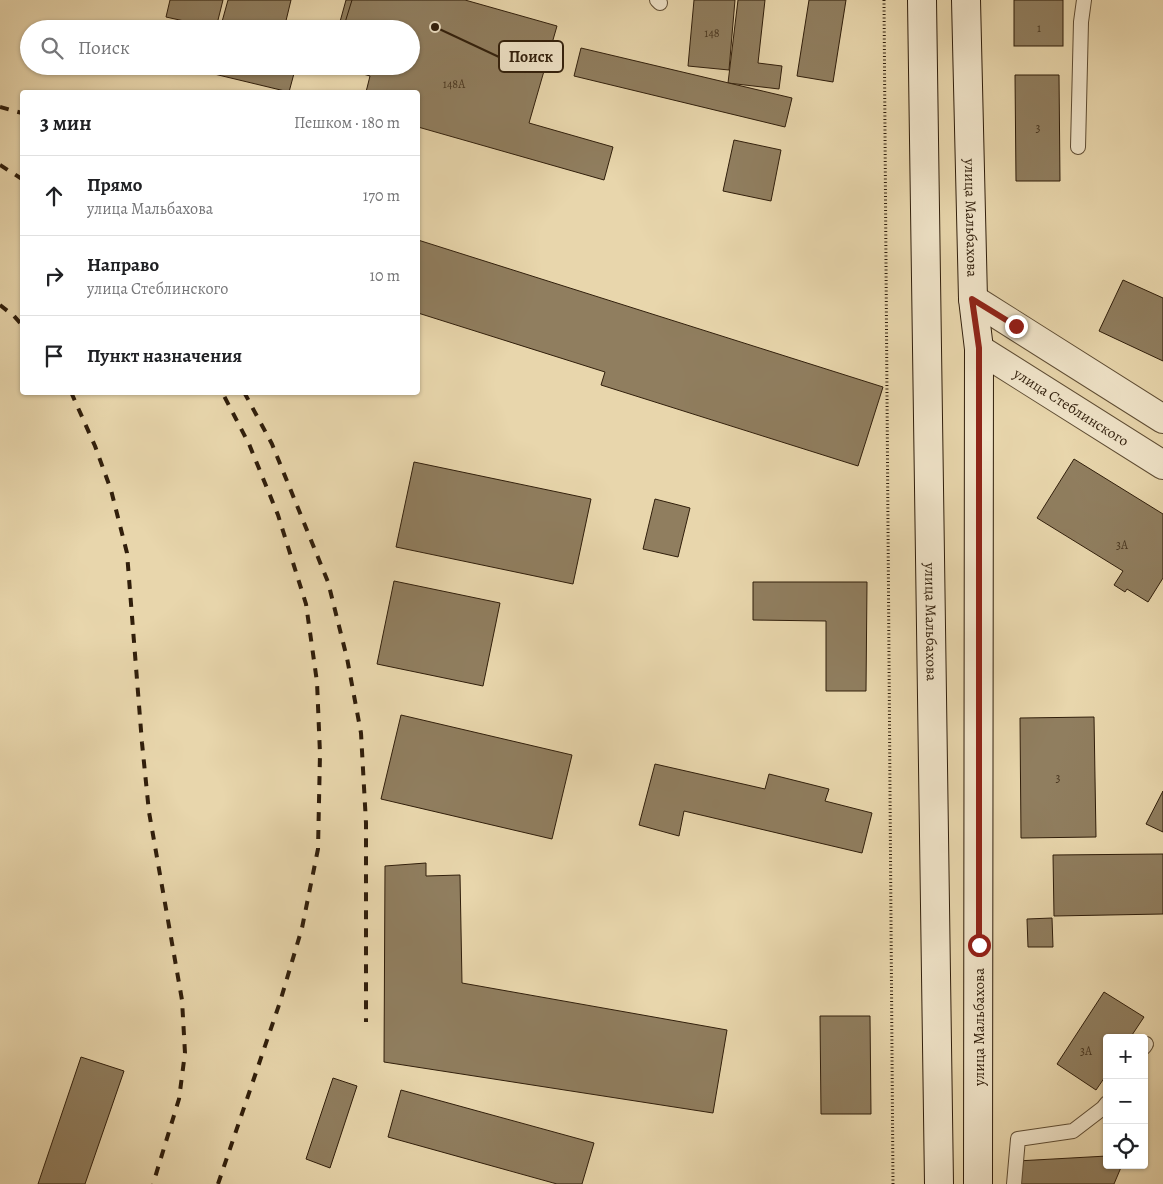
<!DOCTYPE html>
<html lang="ru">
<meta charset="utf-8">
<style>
:root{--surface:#fff;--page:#f2f2f2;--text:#202124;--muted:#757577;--line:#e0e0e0}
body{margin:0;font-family:Alegreya,serif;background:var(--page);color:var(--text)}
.controls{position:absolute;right:15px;bottom:15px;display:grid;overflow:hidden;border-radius:5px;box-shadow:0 1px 4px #0004}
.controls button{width:45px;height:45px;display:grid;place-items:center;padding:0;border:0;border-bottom:1px solid var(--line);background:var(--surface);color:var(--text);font:25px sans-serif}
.stop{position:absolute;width:15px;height:15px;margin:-11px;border:4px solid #8f2418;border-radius:50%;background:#fff}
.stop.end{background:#8f2418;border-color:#fff;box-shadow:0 1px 5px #0008}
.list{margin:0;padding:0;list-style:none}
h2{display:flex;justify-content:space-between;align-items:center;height:65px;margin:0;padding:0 20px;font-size:21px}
h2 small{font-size:16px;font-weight:400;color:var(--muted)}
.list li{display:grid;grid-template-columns:32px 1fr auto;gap:15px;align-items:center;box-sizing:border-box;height:80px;padding:0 20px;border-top:1px solid var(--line)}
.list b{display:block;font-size:19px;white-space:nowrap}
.list p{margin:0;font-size:16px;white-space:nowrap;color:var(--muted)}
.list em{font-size:16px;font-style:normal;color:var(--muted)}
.icon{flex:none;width:28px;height:28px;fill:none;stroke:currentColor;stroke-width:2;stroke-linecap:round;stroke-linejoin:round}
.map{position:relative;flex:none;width:1163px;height:1184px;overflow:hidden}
.search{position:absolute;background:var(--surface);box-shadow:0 1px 4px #0004;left:20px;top:20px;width:400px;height:55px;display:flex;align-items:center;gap:12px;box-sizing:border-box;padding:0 18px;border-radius:28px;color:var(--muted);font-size:19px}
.panel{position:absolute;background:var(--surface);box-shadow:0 1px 4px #0004;left:20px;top:90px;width:400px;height:305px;border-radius:5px}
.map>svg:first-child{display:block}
.building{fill:#907e5f;stroke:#301e0b}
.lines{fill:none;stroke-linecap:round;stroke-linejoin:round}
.service-casing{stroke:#5e4c33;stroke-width:16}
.minor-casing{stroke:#5e4c33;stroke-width:30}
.secondary-casing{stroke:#301e0b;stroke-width:30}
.path{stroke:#301e0b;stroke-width:3;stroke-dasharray:1 2.5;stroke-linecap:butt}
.service{stroke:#f0e4c9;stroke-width:14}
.minor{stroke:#f0e4c9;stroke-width:28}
.secondary{stroke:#f0e4c9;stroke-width:28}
.rail{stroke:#301e0b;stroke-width:4;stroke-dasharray:9 9;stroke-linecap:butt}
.route{stroke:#8f2418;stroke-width:6}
.labels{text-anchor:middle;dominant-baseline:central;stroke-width:4.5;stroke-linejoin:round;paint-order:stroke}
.number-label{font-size:12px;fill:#483620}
.street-label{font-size:15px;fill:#301e0b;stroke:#f0e4c9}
.leader{fill:none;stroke:#301e0b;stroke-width:2}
.callout-dot{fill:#301e0b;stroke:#f0e4c9;stroke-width:2}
.callout{fill:#f0e4c9;stroke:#301e0b;stroke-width:2}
.callout-label{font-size:16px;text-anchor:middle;font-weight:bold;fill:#301e0b}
</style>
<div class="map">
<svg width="1163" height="1184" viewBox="0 0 1163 1184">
<rect width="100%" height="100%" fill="#e8d6ac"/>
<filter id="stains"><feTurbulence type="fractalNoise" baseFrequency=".004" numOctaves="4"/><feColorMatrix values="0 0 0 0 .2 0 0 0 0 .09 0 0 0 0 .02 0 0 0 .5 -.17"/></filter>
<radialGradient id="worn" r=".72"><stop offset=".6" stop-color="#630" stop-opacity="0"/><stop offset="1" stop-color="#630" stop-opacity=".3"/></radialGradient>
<g class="building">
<path d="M170,0H223L216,28L166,17Z"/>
<path d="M228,0H291L284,29H220Z"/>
<path d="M346,0H393L385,29H338Z"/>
<path d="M352,0H465L557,26L529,123L613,147L604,180L418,127V92H366L370,76L336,66H411V29H343Z"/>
<path d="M694,0H735L729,70L688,66Z"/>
<path d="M738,0H765L758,63L782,66L779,89L728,83Z"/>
<path d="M809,0H846L833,82L797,76Z"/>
<rect x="1014" y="0" width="49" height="46"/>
<path d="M581,48L792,98L785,127L574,76Z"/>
<path d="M211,66H296L289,92L210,73Z"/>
<path d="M1015,75H1059L1060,181H1016Z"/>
<path d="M734,140L781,150L771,201L723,191Z"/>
<path d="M418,240L883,387L858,466L601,385L605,372L418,313Z"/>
<path d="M1123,280L1163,298V361L1099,331Z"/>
<path d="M1074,459L1163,514V578L1148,602L1127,589L1125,592L1114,585L1123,571L1037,518Z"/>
<path d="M414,462L591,499L573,584L396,547Z"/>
<path d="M655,499L690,508L678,557L643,549Z"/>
<path d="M394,581L500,603L483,686L377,664Z"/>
<path d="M753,582H867L866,691H826V621L753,620Z"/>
<path d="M401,715L572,755L552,839L381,799Z"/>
<path d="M1094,717L1096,837L1021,838L1020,718Z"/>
<path d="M655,764L765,789L769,774L829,789L825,801L872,813L862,853L684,811L679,836L639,825Z"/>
<path d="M1163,791V832L1146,824Z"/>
<path d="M1163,854V914L1054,916L1053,855Z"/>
<path d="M426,863V876L460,875L462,983L727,1030L713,1113L384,1062L385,866Z"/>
<path d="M1052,918L1053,947H1028L1027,919Z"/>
<path d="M1104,992L1144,1017L1130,1038H1107V1074L1096,1090L1057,1064Z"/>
<path d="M820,1016H870L871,1114H821Z"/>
<path d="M81,1057L124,1071L85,1184H38Z"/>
<path d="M333,1078L357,1086L330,1168L306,1159Z"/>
<path d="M401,1090L594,1143L582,1184H557L388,1137Z"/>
<path d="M1107,1156V1165H1122L1114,1184H1018L1017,1161Z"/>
</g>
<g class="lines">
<defs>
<g id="service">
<path d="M657,0L660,3"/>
<path d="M1078,147L1081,22L1084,0"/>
<path d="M1144,1047L1146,1044"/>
<path d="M1014,1184L1018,1139L1073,1131L1103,1108L1107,1103"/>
</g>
<g id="minor">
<path d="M973,299L1163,419"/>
<path id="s1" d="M979,349L1163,465"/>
</g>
<g id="secondary">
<path id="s2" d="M922,0L939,1184"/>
<path id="s3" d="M966,0L973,299L979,349L978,1184"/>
</g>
</defs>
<use href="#service" class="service-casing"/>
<use href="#minor" class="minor-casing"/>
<use href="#secondary" class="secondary-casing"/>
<path class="path" d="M884,0L893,1184"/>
<use href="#service" class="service"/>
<use href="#minor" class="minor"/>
<use href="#secondary" class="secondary"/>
<g class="rail">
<path d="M0,107L22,113"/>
<path d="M0,165L22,179"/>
<path d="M0,305L14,316L22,325"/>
<path d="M71,392L95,446L111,490L127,553L142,743L149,812L182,1000L185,1053L179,1099L153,1184"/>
<path d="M244,392L272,444L328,582L347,658L361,733L366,823V1022"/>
<path d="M218,1184L280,1002L302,928L318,849L320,754L317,682L306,604L278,515L249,444L222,392"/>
</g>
</g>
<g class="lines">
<path class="route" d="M979,945V348L972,299L1016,326"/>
</g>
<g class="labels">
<g class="number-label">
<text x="1039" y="28">1</text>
<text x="712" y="33">148</text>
<text x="454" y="84">148А</text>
<text x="1038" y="128">3</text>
<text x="1122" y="545">3А</text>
<text x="1058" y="778">3</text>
<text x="1086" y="1051">3А</text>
</g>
<g class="street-label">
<text stroke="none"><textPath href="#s3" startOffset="218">улица Мальбахова</textPath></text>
<text stroke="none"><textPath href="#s1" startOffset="109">улица Стеблинского</textPath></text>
<text stroke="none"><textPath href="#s2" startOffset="622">улица Мальбахова</textPath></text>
<text transform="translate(979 1027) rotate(-90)">улица Мальбахова</text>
</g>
</g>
<path class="leader" d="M435 27L499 57"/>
<circle class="callout-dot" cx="435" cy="27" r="5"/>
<rect class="callout" x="499" y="41" width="64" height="31" rx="5"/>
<g class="callout-label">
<text x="531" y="62">Поиск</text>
</g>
<rect width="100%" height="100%" filter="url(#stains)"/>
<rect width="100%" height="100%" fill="url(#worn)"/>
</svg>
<div class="controls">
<button>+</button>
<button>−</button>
<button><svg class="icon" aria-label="locate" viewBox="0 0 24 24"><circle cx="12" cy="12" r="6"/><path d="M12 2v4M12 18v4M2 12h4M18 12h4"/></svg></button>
</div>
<div class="stop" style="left:979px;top:945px"></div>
<div class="stop end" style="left:1016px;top:326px"></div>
<div class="search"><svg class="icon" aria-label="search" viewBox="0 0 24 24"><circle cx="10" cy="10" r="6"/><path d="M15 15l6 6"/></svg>Поиск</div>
<section class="panel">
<h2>3 мин<small>Пешком · 180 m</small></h2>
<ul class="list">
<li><svg class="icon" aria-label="ahead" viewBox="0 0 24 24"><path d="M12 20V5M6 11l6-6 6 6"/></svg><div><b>Прямо</b><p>улица Мальбахова</p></div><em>170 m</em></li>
<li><svg class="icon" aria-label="right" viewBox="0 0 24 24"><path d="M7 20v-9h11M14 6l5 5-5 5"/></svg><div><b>Направо</b><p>улица Стеблинского</p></div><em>10 m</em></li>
<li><svg class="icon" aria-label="arrive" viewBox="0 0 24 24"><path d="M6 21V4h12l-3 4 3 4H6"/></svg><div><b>Пункт назначения</b></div></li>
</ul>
</section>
</div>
